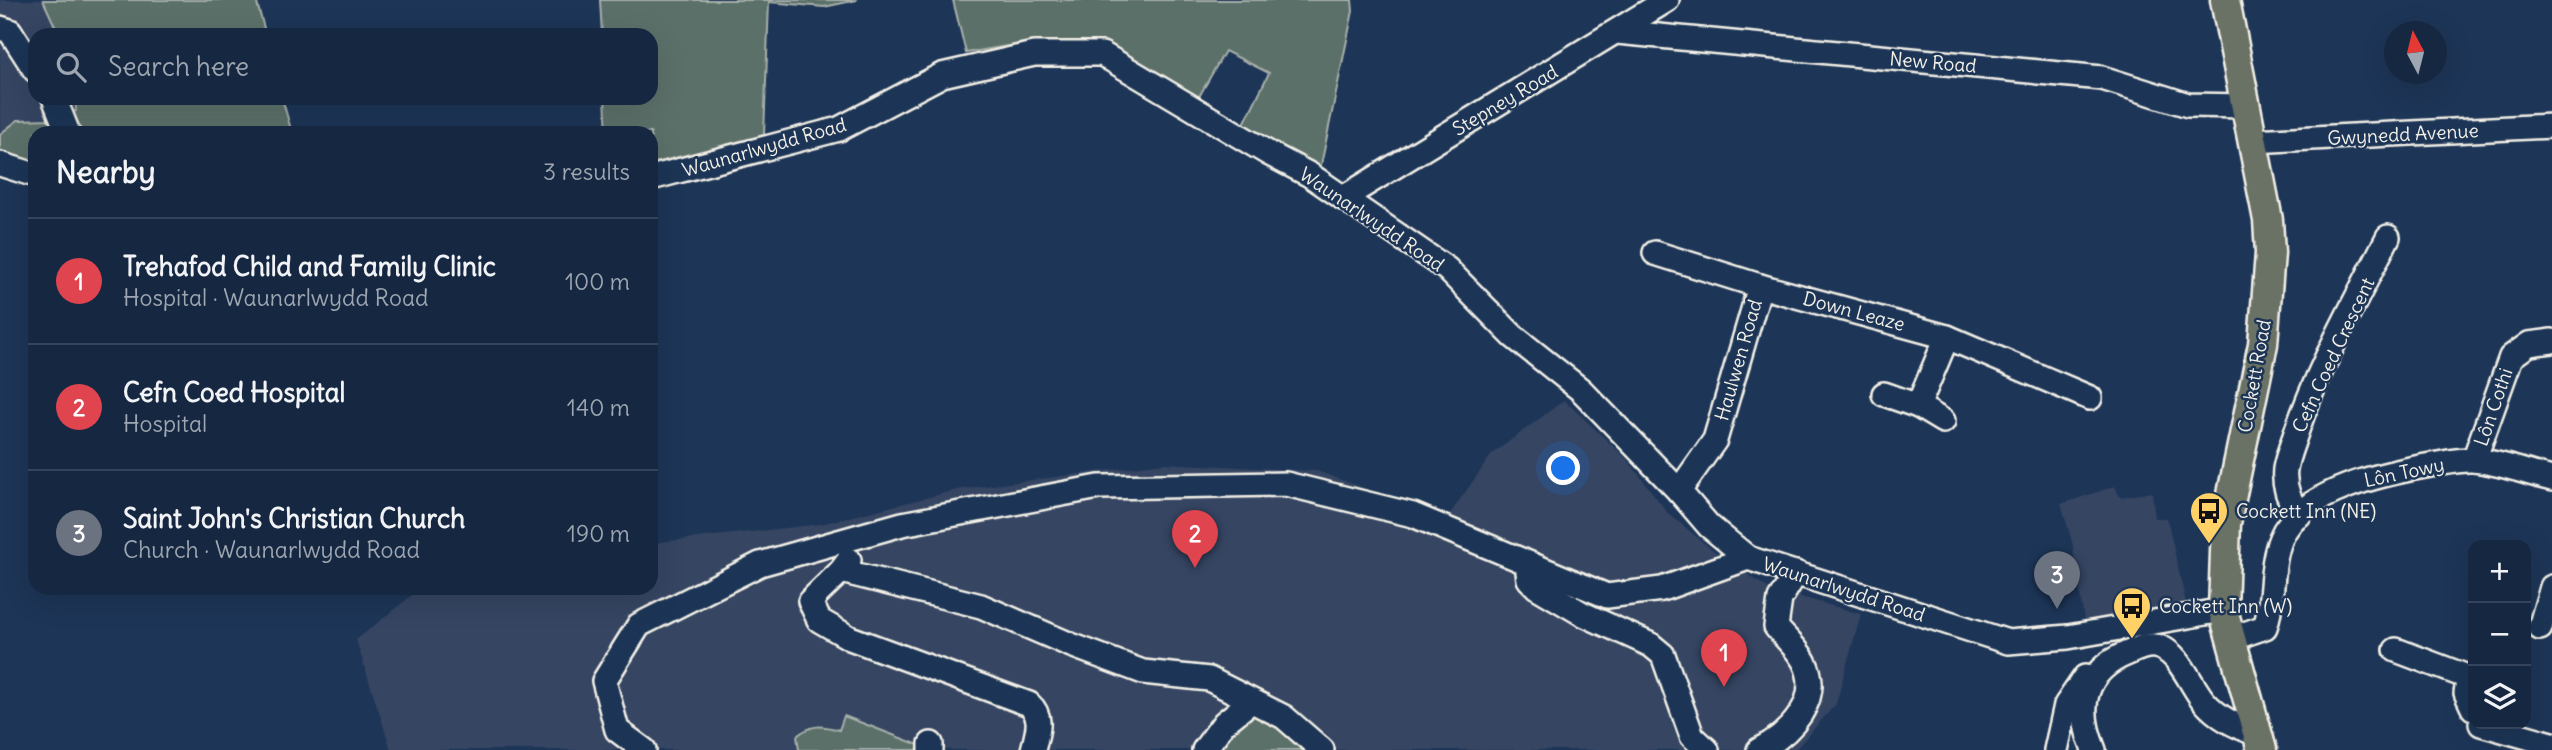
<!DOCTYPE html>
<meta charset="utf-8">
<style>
:root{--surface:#162841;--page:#1f3048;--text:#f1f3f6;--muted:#9ea6b1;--line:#35445a;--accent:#ea580c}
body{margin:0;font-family:Delius,sans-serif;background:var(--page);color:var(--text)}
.controls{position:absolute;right:21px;bottom:21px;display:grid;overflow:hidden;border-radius:14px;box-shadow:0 7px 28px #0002}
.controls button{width:63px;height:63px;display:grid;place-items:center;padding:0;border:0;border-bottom:2px solid var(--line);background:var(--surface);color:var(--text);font:35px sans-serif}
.compass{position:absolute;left:2384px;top:21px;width:63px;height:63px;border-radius:50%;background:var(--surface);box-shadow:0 7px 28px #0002;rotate:353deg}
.you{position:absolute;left:1564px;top:469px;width:24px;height:24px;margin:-18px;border:5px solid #fff;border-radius:50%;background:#1a73e8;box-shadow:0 0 0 10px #1a73e833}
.badge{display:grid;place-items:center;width:46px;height:46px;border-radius:50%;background:var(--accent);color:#fff;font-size:23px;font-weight:700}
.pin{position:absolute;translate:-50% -58px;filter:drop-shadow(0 2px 4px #0008)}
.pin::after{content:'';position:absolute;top:37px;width:24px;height:21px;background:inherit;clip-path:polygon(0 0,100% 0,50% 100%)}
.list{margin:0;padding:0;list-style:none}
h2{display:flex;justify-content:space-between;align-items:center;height:91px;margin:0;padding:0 28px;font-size:30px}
h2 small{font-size:23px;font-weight:400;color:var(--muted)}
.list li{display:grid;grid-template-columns:46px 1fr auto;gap:21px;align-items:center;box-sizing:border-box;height:126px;padding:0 28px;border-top:2px solid var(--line)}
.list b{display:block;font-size:26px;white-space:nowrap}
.list p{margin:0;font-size:23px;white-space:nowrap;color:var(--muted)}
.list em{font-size:23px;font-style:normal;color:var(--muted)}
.icon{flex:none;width:38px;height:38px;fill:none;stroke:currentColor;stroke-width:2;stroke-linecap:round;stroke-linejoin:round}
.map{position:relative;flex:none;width:2552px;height:750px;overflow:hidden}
.search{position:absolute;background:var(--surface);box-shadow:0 7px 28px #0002;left:28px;top:28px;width:630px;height:77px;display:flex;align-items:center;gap:18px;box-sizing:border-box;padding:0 24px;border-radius:21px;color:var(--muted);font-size:26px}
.panel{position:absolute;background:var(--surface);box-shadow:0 7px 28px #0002;left:28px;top:126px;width:630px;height:469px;border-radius:21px}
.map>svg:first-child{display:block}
.built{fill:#344562}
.green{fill:#5c706b;stroke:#a8b0aa;stroke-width:2}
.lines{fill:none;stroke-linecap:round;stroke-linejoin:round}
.minor-casing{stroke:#f4f1e8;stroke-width:28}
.major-casing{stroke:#f4f1e8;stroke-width:33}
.minor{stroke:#1d3557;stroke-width:23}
.major{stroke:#6b7165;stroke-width:28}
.labels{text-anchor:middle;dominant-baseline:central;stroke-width:5;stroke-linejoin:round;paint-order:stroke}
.street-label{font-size:19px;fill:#f4f1e8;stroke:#1d3557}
.poi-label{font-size:19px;fill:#f4f1e8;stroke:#1d3557;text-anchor:start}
</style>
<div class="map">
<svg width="2552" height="750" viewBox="0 0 2552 750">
<rect width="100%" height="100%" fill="#1d3557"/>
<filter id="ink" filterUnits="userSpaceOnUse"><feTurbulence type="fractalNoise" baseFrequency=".0143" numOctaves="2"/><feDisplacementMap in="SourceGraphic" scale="14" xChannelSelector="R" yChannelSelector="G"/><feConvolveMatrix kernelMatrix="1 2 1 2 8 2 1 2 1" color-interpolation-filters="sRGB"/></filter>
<g filter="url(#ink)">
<g class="built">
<path d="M0,0H43L59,35H35V98H75L77,111L50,119L18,120L0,134Z"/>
<path d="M1564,400L1627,459L1668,513L1710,548L1766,587L1861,614L1836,704L1795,750H391L356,640L421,588H651V543L821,524L961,489L1164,463L1317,471L1447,518L1492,454Z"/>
<path d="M2115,486L2120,497L2152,492L2155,518H2167L2189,616L2086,633L2072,542L2061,504Z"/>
</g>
<g class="green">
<path d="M43,0H256L266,35H59Z"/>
<path d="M600,0H857L824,7L769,2L764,135L651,164V133H607L605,98H651V35H602Z"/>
<path d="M953,0H1352L1353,11L1319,175L1240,132L1269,73L1225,51L1196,102L1103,51L1037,41L966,53Z"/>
<path d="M75,98H282L292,133H35V170L0,159V134L18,120L50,119L76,111Z"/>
<path d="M1248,713H1263L1315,750H1211Z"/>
<path d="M844,716L919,745L917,750H799L797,736C811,724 822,725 839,730Z"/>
</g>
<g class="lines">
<defs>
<g id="minor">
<path d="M0,28L10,31L35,70"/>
<path d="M1617,32L2102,78L2188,105L2246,106"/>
<path d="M54,98L68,133"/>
<path d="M2253,141L2552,126"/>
<path d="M0,164L35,175"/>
<path d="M651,178L839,129L942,75L1034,54H1102L1268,153L1310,175L1447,269L1513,336L1581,390L1679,491L1709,526L1748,558L2008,642L2068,637L2223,610"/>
<path d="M1343,198L1667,0"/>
<path d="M1655,253L1760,286L1947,337L2090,398"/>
<path d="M1884,394L1918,406L1943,421"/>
<path d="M1918,406L1947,337"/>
<path d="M2474,460L2511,357L2529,344L2552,341"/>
<path d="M1679,491L1715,440L1760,286"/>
<path d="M2299,515C2289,501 2283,487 2285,469C2287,457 2292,445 2296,433C2319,365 2356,301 2388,237"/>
<path d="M849,560L841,571L810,601L819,620L850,638L1029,704C1044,717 1037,733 1033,750"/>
<path d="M1530,564L1528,572L1529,579L1537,587L1581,613L1651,645L1663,655L1692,736L1707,750"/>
<path d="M841,571L981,606L1071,645L1143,672L1209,679L1284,717L1322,750"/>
<path d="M2540,628L2552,587"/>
<path d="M2230,639L2265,627C2275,599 2269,567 2281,538C2301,490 2386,473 2431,465C2445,463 2459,459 2473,460C2499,462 2527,473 2552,479"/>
<path d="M2396,650L2473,679"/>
<path d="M2469,678L2466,693L2473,708"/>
<path d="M2481,724L2552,744"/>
<path d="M931,744V750"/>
<path d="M644,750L617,730L604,681L639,625L760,564L902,524L1099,487L1286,484L1413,515L1607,596L1662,589L1748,558"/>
<path d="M1204,750L1224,723L1250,702"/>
<path d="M1759,750C1790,734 1824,699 1804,661C1797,648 1785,638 1776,627L1780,599L1796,573"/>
<path d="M2056,750L2066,705L2085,677"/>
<path d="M2094,750C2076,708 2083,671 2128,653C2137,649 2149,643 2159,647C2180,654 2190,684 2203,700C2218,718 2236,726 2257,734"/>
</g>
<path id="major" d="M2225,0L2268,220L2270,253L2263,344L2226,523L2223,610L2262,750"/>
</defs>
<use href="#minor" class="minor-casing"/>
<use href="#major" class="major-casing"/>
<use href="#minor" class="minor"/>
<use href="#major" class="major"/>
</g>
</g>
<defs>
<symbol id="bus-pin" viewBox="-11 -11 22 30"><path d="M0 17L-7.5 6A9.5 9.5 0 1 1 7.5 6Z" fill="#ffd166" stroke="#1d3557"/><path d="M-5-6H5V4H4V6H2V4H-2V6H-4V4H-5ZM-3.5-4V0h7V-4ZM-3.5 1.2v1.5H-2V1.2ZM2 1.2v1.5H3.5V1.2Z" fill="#111"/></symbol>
</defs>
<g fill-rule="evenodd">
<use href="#bus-pin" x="2187" y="489" width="44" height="60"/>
<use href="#bus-pin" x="2110" y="584" width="44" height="60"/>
</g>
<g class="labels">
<g class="street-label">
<text transform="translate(1933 62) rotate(5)">New Road</text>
<text transform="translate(1505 100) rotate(-31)">Stepney Road</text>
<text transform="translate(2403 134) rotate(-3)">Gwynedd Avenue</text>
<text transform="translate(764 147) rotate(-16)">Waunarlwydd Road</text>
<text transform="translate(1372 219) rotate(34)">Waunarlwydd Road</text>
<text transform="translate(1854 311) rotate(15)">Down Leaze</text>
<text transform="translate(2333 355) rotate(-65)">Cefn Coed Crescent</text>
<text transform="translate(1738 360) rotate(-74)">Haulwen Road</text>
<text transform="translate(2254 376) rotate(-80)">Cockett Road</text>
<text transform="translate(2493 407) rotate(-71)">Lôn Cothi</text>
<text transform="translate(2404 472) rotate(-12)">Lôn Towy</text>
<text transform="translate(1844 589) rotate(18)">Waunarlwydd Road</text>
</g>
<g class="poi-label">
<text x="2236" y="511">Cockett Inn (NE)</text>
<text x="2159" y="606">Cockett Inn (W)</text>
</g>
</g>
</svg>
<div class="controls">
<button>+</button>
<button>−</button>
<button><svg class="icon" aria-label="layers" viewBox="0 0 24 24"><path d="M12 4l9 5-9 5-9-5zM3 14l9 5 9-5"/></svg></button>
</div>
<svg class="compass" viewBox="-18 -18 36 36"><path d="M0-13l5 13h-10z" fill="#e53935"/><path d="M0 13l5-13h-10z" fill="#9ea6b1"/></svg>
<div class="you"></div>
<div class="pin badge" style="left:1724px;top:687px;background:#e0444e">1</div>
<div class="pin badge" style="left:1195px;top:568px;background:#e0444e">2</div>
<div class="pin badge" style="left:2057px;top:609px;background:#6b7280">3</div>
<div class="search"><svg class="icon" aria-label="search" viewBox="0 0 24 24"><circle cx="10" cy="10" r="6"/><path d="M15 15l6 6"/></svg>Search here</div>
<section class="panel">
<h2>Nearby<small>3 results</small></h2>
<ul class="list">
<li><span class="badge" style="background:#e0444e">1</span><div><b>Trehafod Child and Family Clinic</b><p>Hospital · Waunarlwydd Road</p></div><em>100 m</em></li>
<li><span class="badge" style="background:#e0444e">2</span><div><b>Cefn Coed Hospital</b><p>Hospital</p></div><em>140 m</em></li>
<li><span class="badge" style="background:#6b7280">3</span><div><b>Saint John's Christian Church</b><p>Church · Waunarlwydd Road</p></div><em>190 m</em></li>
</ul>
</section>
</div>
